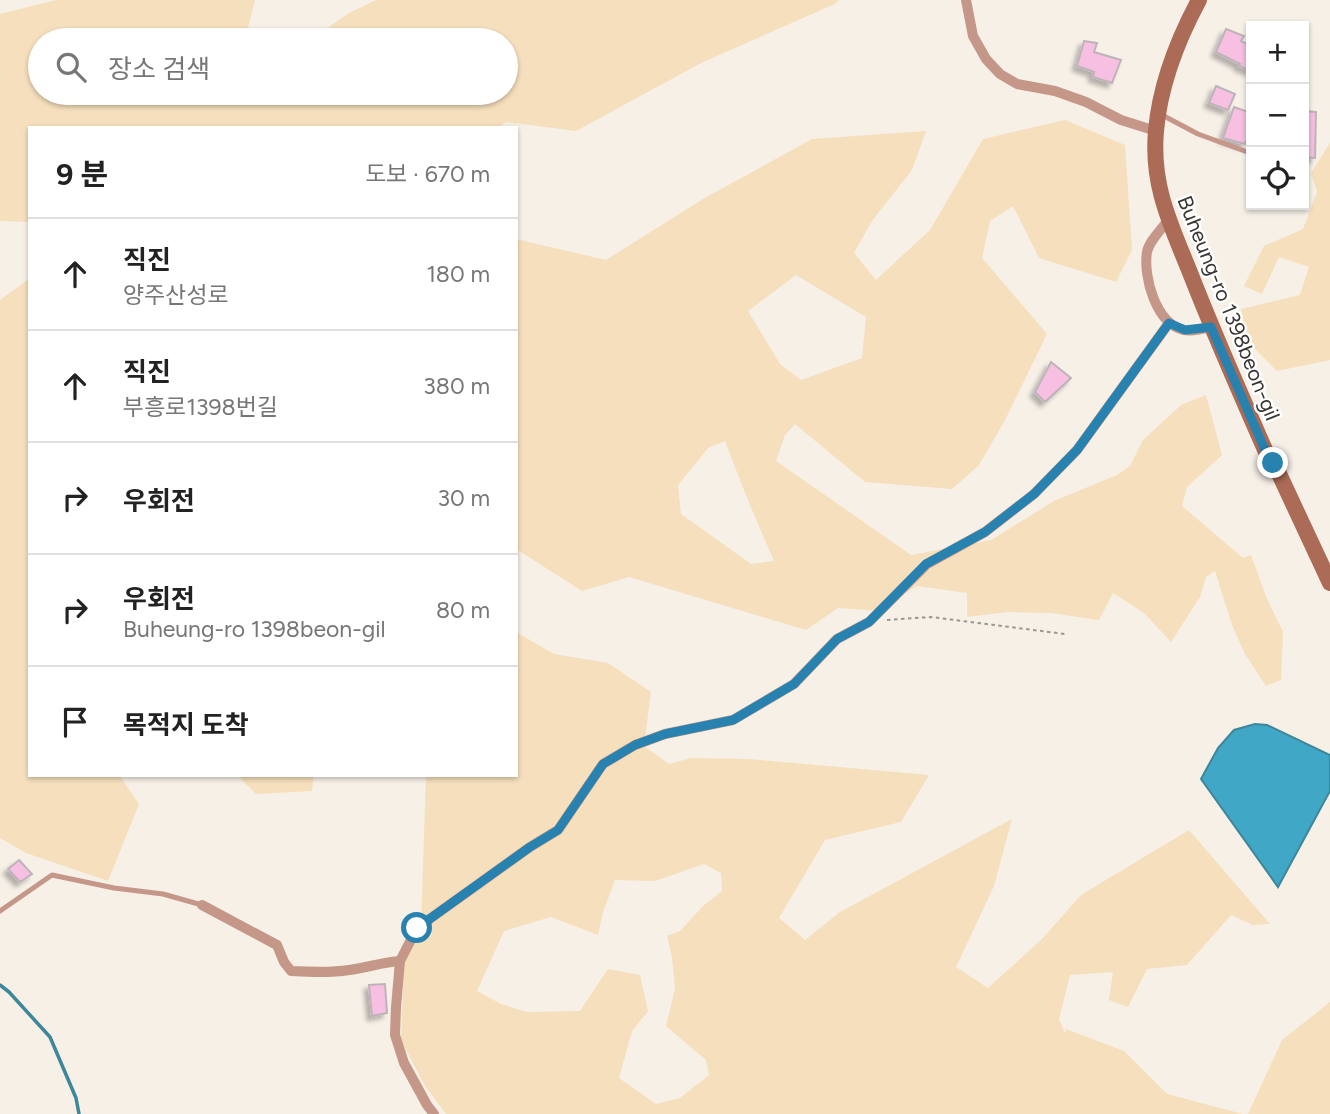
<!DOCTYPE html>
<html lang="ko">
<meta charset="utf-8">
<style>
:root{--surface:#fff;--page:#f6f6f6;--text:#222;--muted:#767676;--line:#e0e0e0}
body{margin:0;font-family:Figtree,"Noto Sans KR",sans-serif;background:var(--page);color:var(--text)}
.controls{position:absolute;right:21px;top:21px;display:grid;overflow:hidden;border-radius:0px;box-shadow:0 2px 5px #0004}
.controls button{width:63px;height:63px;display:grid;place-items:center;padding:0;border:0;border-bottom:2px solid var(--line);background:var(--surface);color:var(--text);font:35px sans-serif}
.stop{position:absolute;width:21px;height:21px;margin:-16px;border:5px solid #2782b0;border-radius:50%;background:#fff}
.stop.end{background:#2782b0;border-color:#fff;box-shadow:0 2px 7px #0008}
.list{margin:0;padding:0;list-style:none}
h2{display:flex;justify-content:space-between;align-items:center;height:91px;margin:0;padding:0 28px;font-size:30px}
h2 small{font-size:23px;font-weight:400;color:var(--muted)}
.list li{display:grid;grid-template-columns:46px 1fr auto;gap:21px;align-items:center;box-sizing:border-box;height:112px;padding:0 28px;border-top:2px solid var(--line)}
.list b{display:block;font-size:26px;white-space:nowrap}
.list p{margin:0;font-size:23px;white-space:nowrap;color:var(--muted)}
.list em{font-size:23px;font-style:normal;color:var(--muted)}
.icon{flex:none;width:38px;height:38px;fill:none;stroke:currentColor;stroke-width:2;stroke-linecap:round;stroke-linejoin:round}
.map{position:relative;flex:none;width:1330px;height:1114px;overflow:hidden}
.search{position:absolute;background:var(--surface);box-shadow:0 2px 5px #0004;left:28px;top:28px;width:490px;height:77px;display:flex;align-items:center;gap:18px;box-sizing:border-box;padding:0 24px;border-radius:38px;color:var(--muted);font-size:26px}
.panel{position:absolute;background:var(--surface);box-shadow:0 2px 5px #0004;left:28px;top:126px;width:490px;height:651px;border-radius:0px}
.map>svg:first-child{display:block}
.green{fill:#f6dfbd;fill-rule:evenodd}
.water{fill:#40a8c6;stroke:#3e869a;stroke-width:2}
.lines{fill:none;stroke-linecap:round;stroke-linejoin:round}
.stream{stroke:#3e869a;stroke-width:3.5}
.building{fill:#f7bfe1;stroke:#bdb3b9;stroke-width:2;filter:url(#shadow)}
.path{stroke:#9b9690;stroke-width:2;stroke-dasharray:3.5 3.5;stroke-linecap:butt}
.lane{stroke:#c49789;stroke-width:5}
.street{stroke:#c49789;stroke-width:10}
.secondary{stroke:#ab6b57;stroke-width:16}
.route{stroke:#2782b0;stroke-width:9}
.labels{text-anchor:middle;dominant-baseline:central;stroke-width:5;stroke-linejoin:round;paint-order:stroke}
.street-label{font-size:21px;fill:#393633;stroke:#fff}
</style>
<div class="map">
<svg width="1330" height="1114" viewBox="0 0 1330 1114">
<defs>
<filter id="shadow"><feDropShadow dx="-4.5" dy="4.5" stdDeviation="2" flood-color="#0004"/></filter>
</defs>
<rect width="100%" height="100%" fill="#f6f0e7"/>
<g class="green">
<path d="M56,0H255L245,40H40V93H506V40H310L349,13L376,0H839L835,4L703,62L576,131L507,122L496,128H30V222L0,221V14Z"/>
<path d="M1065,120L1125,145L1132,250L1116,282L1039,258L1013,206L990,221L982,258L1047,334L1004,422L979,465L952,489L865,482L795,424L785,435L776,461L911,555L991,540L1054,501L1117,475L1130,466L1143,440L1181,405L1206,395L1222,455L1187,487L1182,506L1243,558L1251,555L1267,599L1283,632L1281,680L1266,686L1245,654L1232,625L1215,571L1206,577L1200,597L1171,642L1144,613L1113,593L1099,620L1051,613L1008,612L967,617V593L917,586L890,602L881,611L838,608L806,630L629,577L582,591L516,549V239L606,260L703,199L812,139L926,131L912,170L872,221L854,253L876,280L930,230L983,139ZM796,275L866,317L862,358L801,380L780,364L748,311ZM725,441L747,498L774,561L751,564L681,514L678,485L708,448Z"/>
<path d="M1330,143V360L1277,371L1245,339L1241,309L1300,295L1309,267L1279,257L1262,294L1244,286L1264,246L1303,229L1317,192L1311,173Z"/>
<path d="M30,278V775H119L139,804L108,881L26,853L0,838V300Z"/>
<path d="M516,632L554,654L608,663L651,692L644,746L669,764L691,758L749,759L929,775L901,822L825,840L779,918L805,940L840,912L1012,819L994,886L956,967L988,988L1042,939L1081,895L1189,830L1270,924L1253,925L1231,915L1187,965L1147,969L1128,1007L1109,1000L1113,972L1070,975L1059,1019L1065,1033L1066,1029L1124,1051L1167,1094L1243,1114H446L425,1086L401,1040L404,964L421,926L426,775H516ZM704,864L721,873L722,891L703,906L680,931L667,936L672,957L675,989L666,1026L706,1060L709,1075L680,1098L656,1104L619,1078L632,1031L648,1011L640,975L608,969L580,1011L527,1012L501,1004L477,991L504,931L551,917L598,935L603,912L615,880L655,881Z"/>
<path d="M237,775H314L312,791L256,794Z"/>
<path d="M1330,1002V1114H1248L1282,1040Z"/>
</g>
<path class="water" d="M1255,724L1267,725L1330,755V791L1278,887L1201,779L1218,748L1234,730Z"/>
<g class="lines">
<path class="stream" d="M0,985L9,992L50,1037L76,1098L79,1114"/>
</g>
<g class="building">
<path d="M1226,29L1244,36L1241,41L1251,46V71L1239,66L1240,64L1216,52Z"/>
<path d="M1084,41L1097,43L1094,52L1121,60L1112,83L1093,77L1094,72L1077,66Z"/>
<path d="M1216,86L1235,94L1228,110L1209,103Z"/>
<path d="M1234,107L1251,113V128L1245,144L1223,138Z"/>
<path d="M1304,111L1316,112L1315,158L1304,157Z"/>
<path d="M1051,362L1071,378L1045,402L1035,392Z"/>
<path d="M19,860L32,874L20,882L8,869Z"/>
<path d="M385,984L387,1013L372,1016L369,985Z"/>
</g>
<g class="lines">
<path class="path" d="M887,620L931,617L1065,634"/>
<g class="lane">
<path d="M1162,115L1198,134L1250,153"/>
<path d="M0,911L52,875L114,888L163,894L202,905"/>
</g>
<g class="street">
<path d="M966,0L973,36L986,59L1000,74L1017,84L1055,91L1086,102L1121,120L1156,131"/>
<path d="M1168,220C1162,229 1149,241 1147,252C1143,277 1156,324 1184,330C1192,332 1203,328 1211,327"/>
<path d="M202,905L277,945L284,962L291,971C311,972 330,973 349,970C366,968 383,962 400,961"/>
<path d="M434,1114L427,1105L404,1063L395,1035L396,1007L400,961L417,928L530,847L558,830L603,764L635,745L665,734L733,720L794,684L837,639L869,622L927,564L985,532L1034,494L1077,450L1169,323"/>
</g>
<path class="secondary" d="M1199,0C1177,41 1160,84 1156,131C1151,186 1171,225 1191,275C1214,334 1240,393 1266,452L1274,463L1330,583"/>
</g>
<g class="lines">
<path class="route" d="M417,928L530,847L558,830L603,764L635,745L665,734L733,720L794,684L837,639L869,622L926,564L985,532L1034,494L1077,450L1169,323L1185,330L1211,327L1266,452L1273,463"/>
</g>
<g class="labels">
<g class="street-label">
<text transform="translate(1229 308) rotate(68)">Buheung-ro 1398beon-gil</text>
</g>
</g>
</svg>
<div class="controls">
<button>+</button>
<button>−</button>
<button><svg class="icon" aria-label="locate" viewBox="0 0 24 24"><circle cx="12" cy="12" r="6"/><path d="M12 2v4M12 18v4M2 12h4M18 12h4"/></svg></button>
</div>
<div class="stop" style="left:417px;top:928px"></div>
<div class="stop end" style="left:1273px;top:463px"></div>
<div class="search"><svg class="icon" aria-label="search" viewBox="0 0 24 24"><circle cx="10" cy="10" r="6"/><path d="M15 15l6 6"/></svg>장소 검색</div>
<section class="panel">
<h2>9 분<small>도보 · 670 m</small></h2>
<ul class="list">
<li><svg class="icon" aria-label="ahead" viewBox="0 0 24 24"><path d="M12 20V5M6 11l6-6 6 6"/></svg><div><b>직진</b><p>양주산성로</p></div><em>180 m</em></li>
<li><svg class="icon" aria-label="ahead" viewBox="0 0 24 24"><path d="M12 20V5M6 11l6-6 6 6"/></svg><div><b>직진</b><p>부흥로1398번길</p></div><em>380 m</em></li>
<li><svg class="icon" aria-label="right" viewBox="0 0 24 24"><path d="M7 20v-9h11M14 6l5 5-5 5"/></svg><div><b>우회전</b></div><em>30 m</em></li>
<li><svg class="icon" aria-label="right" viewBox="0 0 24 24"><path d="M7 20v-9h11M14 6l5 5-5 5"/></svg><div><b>우회전</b><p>Buheung-ro 1398beon-gil</p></div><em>80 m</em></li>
<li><svg class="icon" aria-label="arrive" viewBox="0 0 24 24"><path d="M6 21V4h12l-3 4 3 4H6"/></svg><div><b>목적지 도착</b></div></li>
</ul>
</section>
</div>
